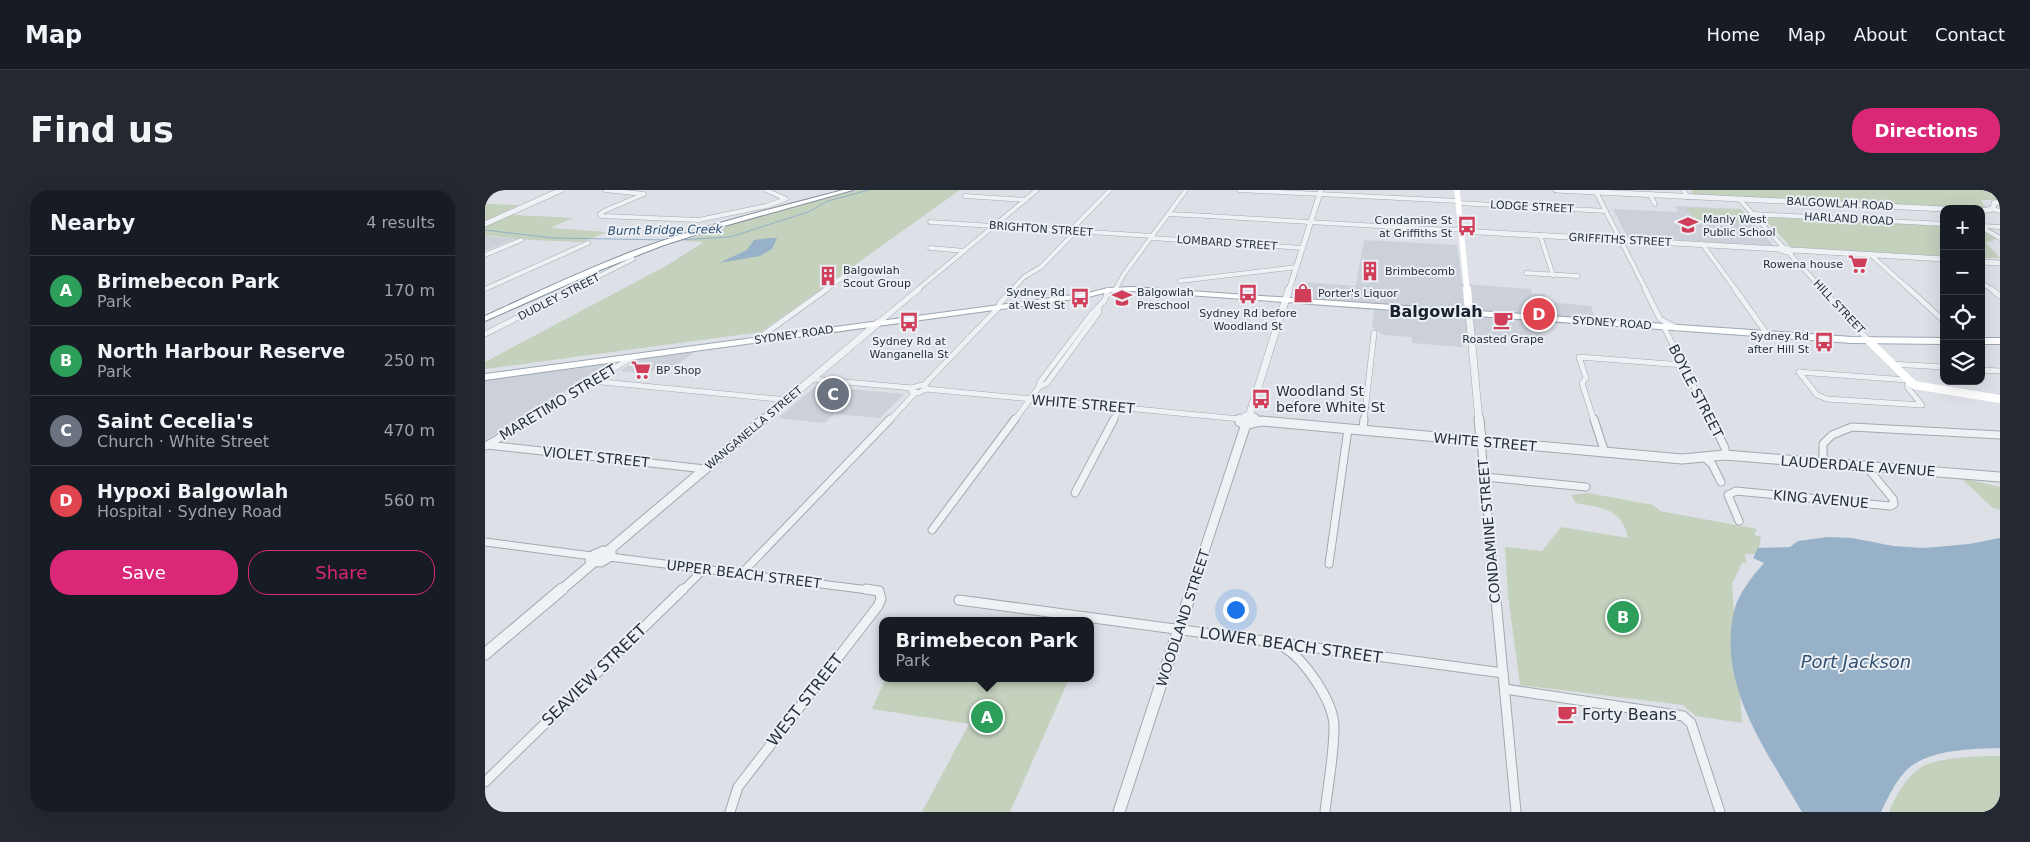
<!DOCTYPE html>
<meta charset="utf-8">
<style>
:root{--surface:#171b24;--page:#242831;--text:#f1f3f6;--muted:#9ea1a6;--line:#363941;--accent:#db2777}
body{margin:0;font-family:"DejaVu Sans",sans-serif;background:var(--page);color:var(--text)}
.controls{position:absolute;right:15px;top:15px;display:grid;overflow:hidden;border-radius:10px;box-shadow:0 5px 20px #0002}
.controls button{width:45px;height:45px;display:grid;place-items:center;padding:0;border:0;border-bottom:1px solid var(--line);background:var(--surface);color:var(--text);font:25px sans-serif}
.you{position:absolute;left:750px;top:419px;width:18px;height:18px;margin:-12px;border:4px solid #fff;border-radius:50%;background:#1a73e8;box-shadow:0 0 0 8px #1a73e833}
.badge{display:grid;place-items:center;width:32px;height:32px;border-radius:50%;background:var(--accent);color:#fff;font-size:16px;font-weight:700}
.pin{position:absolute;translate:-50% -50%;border:2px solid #fff;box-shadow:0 1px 5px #0006}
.popup{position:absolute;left:394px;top:427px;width:215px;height:65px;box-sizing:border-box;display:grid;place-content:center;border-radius:10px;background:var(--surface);filter:drop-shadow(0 1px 4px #0005);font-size:16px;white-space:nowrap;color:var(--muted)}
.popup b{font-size:19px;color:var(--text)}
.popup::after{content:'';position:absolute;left:50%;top:100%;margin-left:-10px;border:10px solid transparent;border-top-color:var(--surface)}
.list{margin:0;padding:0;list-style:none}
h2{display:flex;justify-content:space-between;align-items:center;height:65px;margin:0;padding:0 20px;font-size:21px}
h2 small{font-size:16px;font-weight:400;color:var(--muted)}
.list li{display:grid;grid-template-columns:32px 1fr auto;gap:15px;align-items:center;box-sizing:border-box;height:70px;padding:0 20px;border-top:1px solid var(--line)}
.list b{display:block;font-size:19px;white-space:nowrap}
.list p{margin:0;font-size:16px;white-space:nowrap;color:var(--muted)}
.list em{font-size:16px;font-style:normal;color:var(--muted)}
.actions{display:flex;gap:10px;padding:15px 20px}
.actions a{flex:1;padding:11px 0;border:1px solid var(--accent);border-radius:20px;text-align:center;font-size:18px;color:var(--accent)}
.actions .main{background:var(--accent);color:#fff}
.icon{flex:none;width:28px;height:28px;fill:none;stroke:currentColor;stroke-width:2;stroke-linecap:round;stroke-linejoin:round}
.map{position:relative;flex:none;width:1515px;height:622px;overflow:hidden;border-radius:20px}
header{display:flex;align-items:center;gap:30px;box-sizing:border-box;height:70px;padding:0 25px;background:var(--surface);border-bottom:1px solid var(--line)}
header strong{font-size:24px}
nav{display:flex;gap:28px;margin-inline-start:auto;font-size:18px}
.intro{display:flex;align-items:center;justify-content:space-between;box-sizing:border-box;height:120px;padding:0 30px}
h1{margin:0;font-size:35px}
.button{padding:12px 22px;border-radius:20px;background:var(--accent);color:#fff;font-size:18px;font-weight:700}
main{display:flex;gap:30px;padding:0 30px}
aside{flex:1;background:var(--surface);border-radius:20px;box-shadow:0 5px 20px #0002}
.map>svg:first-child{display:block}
.built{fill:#cbd0d9}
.green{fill:#c3d1bd}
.water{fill:#96b1c8}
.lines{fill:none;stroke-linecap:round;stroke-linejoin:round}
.stream{stroke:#96b1c8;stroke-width:1}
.minor-far3-casing{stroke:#a2a8b1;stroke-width:5}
.minor-far2-casing{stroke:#a2a8b1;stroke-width:6}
.minor-far1-casing{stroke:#a2a8b1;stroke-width:9}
.minor-casing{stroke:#a2a8b1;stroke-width:11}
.tertiary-far3-casing{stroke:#a2a8b1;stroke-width:6}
.tertiary-far2-casing{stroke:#a2a8b1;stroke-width:8}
.tertiary-far1-casing{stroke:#a2a8b1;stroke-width:11}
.tertiary-casing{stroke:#a2a8b1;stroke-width:13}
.primary-casing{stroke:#9ca6b3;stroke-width:2}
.trunk-casing{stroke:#848f9e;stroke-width:2}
.minor-far3{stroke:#eff2f5;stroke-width:4}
.minor-far2{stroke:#eff2f5;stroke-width:5}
.minor-far1{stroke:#eff2f5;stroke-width:7}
.minor{stroke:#eff2f5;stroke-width:9}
.tertiary-far3{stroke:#eff2f5;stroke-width:5}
.tertiary-far2{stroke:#eff2f5;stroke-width:7}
.tertiary-far1{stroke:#eff2f5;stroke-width:9}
.tertiary{stroke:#eff2f5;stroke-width:11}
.secondary-far1{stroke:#fff;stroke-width:5.5}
.secondary{stroke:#fff;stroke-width:8}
.primary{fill:#fff;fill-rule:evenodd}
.trunk{fill:#fff;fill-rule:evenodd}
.labels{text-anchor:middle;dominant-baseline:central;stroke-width:4;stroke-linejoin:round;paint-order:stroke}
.far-street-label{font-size:11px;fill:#26303d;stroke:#ecf0f5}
.far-poi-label{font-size:11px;fill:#26303d;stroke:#ecf0f5;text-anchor:start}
.far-water-label{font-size:12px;font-style:italic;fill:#305072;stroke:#ecf0f5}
.poi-label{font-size:14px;fill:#26303d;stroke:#ecf0f5;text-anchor:start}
.street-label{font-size:14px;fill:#26303d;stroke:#ecf0f5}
.far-district-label{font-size:16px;font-weight:bold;fill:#18212e;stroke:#ecf0f5}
.near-street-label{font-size:16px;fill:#26303d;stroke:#ecf0f5}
.near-poi-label{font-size:16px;fill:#26303d;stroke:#ecf0f5;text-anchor:start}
.near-water-label{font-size:18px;font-style:italic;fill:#305072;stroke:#ecf0f5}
</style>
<header>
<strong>Map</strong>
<nav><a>Home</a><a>Map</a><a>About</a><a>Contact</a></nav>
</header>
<div class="intro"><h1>Find us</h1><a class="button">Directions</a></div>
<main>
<aside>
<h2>Nearby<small>4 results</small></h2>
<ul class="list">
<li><span class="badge" style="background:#2e9e5b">A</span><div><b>Brimebecon Park</b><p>Park</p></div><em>170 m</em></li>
<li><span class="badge" style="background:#2e9e5b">B</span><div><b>North Harbour Reserve</b><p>Park</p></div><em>250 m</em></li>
<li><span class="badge" style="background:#6b7280">C</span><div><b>Saint Cecelia's</b><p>Church · White Street</p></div><em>470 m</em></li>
<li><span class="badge" style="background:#e0444e">D</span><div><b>Hypoxi Balgowlah</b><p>Hospital · Sydney Road</p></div><em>560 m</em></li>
</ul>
<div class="actions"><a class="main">Save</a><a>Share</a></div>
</aside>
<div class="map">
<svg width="1515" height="622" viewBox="0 0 1515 622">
<rect width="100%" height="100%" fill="#dde1e7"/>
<g class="built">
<path d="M1190,16L1256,19L1289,56L1142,47L1128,19L1193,22Z"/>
<path d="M0,45L9,47L32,48L0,61Z"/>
<path d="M879,50L972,55L977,94L1046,99L1047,104H1060L1062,112L1106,116L1112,136L1052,132L1057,149L998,145L976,157L927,153V147L898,145L887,137L889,120L811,114L816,92L871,96Z"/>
<path d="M210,162L187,178L174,177L163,184L135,181L153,169Z"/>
<path d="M120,174L122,175L0,250V190Z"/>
<path d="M331,196L419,204L395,228L349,224L339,233L293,228Z"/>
</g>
<g class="green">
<path d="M372,0H475L276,142L0,179V172L179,77L219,52L198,51L251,33Z"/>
<path d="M1206,0H1515V10H1496L1500,17L1494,19L1213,5L1208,4Z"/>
<path d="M0,14L34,15L15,24L88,28L65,38L122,42L97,52L45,50L0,45Z"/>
<path d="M1205,18L1257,20L1263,27H1257L1259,30H1255L1257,33L1238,32L1240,35L1212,34L1204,21L1200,20Z"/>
<path d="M1277,27L1459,36V66L1306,57Z"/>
<path d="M1496,39L1511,49L1501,53L1515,68H1496Z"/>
<path d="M1476,288L1515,297V320L1508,318Z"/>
<path d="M1103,303L1168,315L1175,321L1272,339L1269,345L1276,347L1273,364H1260L1261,373H1257L1247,394L1257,533L1211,526L1198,515L1035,495L1023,405L1020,357L1057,361L1076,337L1143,348C1137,318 1117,318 1090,313L1087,305Z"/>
<path d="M401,488H579L584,489L525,622H437L484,534L387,519Z"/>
<path d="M1515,566V622H1404C1410,606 1421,588 1435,578C1450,567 1496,566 1515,566Z"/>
</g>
<g class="water">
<path d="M286,48H292L287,59L275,66L234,73L262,60L269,50Z"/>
<path d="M1343,347L1367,348L1408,356L1439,358L1484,354L1515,348V558C1487,559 1449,559 1425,577C1412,588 1403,607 1396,622H1317C1282,561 1232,497 1249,421C1254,402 1267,387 1279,373L1268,368L1273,358L1305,357L1313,351Z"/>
</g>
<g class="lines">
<g class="stream">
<path d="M0,40L68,48L183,50"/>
<path d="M193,50L245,47L323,22L343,11L384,0"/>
</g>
<defs>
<g id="minor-far3">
<path d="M120,0L159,4L119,21L115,24L117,26L214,30L281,16L301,9L281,0"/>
<path d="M754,0L973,11"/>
<path d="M1198,0L1203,7"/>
<path d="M1111,2L1161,100"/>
<path d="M1165,5L1170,14"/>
<path d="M480,6L541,10"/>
<path d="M1254,9L1299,58"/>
<path d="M973,13L1121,21"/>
<path d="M1508,19L1515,21"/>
<path d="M683,24L725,26"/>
<path d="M1268,24L1459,34"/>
<path d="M722,26L963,40L976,39"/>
<path d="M445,32L668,46"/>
<path d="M1498,36L1515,37"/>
<path d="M1496,37L1515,48"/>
<path d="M585,41L625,0"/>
<path d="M1055,45L1068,85"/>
<path d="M666,48L818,58"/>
<path d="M1218,55L1251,100"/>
<path d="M445,58L480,61"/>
<path d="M1303,62L1338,100"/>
<path d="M0,65L36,50"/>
<path d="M1386,65L1425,100"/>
<path d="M1041,83L1093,86"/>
<path d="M695,91L812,77"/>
<path d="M1496,92L1507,100"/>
<path d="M0,99L103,53"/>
<path d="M86,100L148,69"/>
<path d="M340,100L368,80"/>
<path d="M432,100L552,0"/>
<path d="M527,100L539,87L556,77L590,42"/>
<path d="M630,100L639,84L701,0"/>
</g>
<g id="minor-far2">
<path d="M1160,99L1175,129L1192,138"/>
<path d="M1250,99L1282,144"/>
<path d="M1337,99L1384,151"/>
<path d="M1424,99L1459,131"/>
<path d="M1506,99L1515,106"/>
<path d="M514,114L528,99"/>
<path d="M393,133L434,99"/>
<path d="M1179,137L1226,231"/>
<path d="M0,144L89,99"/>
<path d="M271,150L342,99"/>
<path d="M1406,174L1459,177"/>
<path d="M1496,180L1515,181"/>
<path d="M1314,182L1332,205L1342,209L1437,215L1423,198L1422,195L1426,194"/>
<path d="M1314,182L1422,190"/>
<path d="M328,189L427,198"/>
<path d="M107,191L303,210"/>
<path d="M436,195L441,197V199L433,203L426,201L427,198Z"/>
<path d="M438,196L514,117"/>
<path d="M554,197L562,193L614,122V118"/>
<path d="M441,199L755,229"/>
<path d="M43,231L146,168"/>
<path d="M404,231L430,203"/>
<path d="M529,231L554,197L555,192L608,122L620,110L623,100"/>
<path d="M628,231L635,217"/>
<path d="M879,231L889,143"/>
<path d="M1109,231L1097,193L1101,188L1094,167L1198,175"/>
</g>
<g id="minor-far1">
<path d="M1109,229L1120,263"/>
<path d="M1226,229L1240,258V265"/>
<path d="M878,240L879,229"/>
<path d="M996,251L1010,401"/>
<path d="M2,255L220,279"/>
<path d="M1,256L45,229"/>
<path d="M1219,267L1227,274L1236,292"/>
<path d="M1343,273L1338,266V254L1347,245L1367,237L1515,245"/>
<path d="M1000,287L1101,297"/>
<path d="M590,303L629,229"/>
<path d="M1254,331L1243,305L1251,301L1405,316L1409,314L1408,309L1381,276"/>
<path d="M447,340L530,229"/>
<path d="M0,352L107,366"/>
<path d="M125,367L391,401"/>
<path d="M844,374L863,239"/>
<path d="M257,383L405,229"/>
<path d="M197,401L219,379"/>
</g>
<g id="minor">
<path d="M1010,399L1031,622"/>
<path d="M474,410L1018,483"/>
<path d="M799,457C820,470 849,512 849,537C849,565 843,594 840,622"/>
<path d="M1020,499L1198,526L1206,533L1235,622"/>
<path d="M0,592L198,399"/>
<path d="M245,622L253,597L393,416L396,409L394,401L381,399"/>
</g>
<g id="tertiary-far3">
<path d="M1071,0L1459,19"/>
<path d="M1496,21L1508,19L1509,13L1515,12"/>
<path d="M0,34L76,0"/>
<path d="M976,41L1294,59"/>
<path d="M1301,58L1308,61L1301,62L1294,59Z"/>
<path d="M1308,60L1459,69"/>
<path d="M1496,72L1515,73"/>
<path d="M804,100L836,0"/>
</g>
<g id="tertiary-far2">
<path d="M984,123L994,231"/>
<path d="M764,226L804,99"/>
<path d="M277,231L393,133"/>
<path d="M755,231L761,226L769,227L771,231"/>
</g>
<g id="tertiary-far1">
<path d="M755,229V232L764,234L776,231L1197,269L1240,265L1515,287"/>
<path d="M770,229L771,231"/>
<path d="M994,229L996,251"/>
<path d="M118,361L126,362V366L116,372L105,371L109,365Z"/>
<path d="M123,361L279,229"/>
<path d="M75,401L108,373"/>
<path d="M706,401L761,234"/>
</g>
<g id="tertiary">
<path d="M0,464L77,399"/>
<path d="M634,622L707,399"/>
</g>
<g id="primary">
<path d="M647,97L1367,147L1459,148V154L1367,153L647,101L623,102L603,107L0,190V184L603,103L623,98Z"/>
<rect x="1496" y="148" width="19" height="6"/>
</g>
<path id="trunk" d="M358,0H368L232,38L179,55L115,80L0,131V126C48,104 97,81 146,62C215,36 287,19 358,0Z"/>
</defs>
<use href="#minor-far3" class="minor-far3-casing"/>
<use href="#minor-far2" class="minor-far2-casing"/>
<use href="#minor-far1" class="minor-far1-casing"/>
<use href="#minor" class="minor-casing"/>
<use href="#tertiary-far3" class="tertiary-far3-casing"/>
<use href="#tertiary-far2" class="tertiary-far2-casing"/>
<use href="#tertiary-far1" class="tertiary-far1-casing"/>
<use href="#tertiary" class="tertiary-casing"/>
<use href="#primary" class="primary-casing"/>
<use href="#trunk" class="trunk-casing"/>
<use href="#minor-far3" class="minor-far3"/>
<use href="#minor-far2" class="minor-far2"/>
<use href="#minor-far1" class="minor-far1"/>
<use href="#minor" class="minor"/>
<use href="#tertiary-far3" class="tertiary-far3"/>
<use href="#tertiary-far2" class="tertiary-far2"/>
<use href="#tertiary-far1" class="tertiary-far1"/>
<use href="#tertiary" class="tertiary"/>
<path class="secondary-far1" d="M972,0L982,100"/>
<g class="secondary">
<path d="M982,99L984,123"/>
<path d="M1384,151L1429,195L1515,209"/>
</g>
<use href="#primary" class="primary"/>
<use href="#trunk" class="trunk"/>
</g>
<defs>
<symbol id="school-bare" viewBox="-9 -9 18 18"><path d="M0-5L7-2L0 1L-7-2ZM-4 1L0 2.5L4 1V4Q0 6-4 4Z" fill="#d03e5a" stroke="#ecf0f5" stroke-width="2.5" paint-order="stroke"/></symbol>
<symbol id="bus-bare" viewBox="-9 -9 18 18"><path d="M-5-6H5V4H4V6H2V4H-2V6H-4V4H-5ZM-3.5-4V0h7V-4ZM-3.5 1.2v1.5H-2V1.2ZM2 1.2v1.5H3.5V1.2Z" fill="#d03e5a" stroke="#ecf0f5" stroke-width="2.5" paint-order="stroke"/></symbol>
<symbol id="supermarket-bare" viewBox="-9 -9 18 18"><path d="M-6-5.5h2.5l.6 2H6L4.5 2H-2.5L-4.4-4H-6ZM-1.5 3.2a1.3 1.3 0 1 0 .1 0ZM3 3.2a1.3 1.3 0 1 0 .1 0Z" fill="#d03e5a" stroke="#ecf0f5" stroke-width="2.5" paint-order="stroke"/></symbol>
<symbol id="building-bare" viewBox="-9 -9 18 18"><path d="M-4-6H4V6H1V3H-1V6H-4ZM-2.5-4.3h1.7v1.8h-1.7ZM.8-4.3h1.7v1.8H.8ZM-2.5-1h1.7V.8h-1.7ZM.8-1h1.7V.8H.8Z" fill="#d03e5a" stroke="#ecf0f5" stroke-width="2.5" paint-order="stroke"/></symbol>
<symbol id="shop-bare" viewBox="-9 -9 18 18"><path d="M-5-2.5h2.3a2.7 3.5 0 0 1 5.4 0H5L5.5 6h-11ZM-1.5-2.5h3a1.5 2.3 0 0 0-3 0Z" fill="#d03e5a" stroke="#ecf0f5" stroke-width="2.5" paint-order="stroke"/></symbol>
<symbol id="cafe-bare" viewBox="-9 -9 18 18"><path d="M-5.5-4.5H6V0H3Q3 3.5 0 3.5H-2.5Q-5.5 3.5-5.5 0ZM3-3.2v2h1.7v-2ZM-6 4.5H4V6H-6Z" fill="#d03e5a" stroke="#ecf0f5" stroke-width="2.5" paint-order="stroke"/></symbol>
</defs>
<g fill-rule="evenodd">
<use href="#school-bare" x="1189" y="21" width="28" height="28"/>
<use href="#bus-bare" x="968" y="22" width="28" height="28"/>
<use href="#supermarket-bare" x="1359" y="60" width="28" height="28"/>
<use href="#building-bare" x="871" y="67" width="28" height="28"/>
<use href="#building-bare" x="329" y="72" width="28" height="28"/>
<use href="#shop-bare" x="804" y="89" width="28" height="28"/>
<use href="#bus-bare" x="749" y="90" width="28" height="28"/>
<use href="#bus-bare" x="581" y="94" width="28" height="28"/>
<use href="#school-bare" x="623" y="94" width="28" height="28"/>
<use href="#cafe-bare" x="1004" y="116" width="28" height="28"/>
<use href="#bus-bare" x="410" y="118" width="28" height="28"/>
<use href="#bus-bare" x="1325" y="138" width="28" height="28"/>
<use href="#supermarket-bare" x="142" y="166" width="28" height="28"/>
<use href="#bus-bare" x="762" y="195" width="28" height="28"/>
<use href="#cafe-bare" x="1068" y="510" width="28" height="28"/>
</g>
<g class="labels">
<g class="far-street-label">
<text transform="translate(1355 14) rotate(3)">BALGOWLAH ROAD</text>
<text transform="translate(1047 17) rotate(3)">LODGE STREET</text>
<text transform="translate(1364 29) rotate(3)">HARLAND ROAD</text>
<text transform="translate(556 39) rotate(4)">BRIGHTON STREET</text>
<text transform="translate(1135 50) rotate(3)">GRIFFITHS STREET</text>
<text transform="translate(742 53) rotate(4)">LOMBARD STREET</text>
<text transform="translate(74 107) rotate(-27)">DUDLEY STREET</text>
<text transform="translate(1354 117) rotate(47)">HILL STREET</text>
<text transform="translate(1127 133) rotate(4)">SYDNEY ROAD</text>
<text transform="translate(309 145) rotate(-8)">SYDNEY ROAD</text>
<text transform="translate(269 238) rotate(-40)">WANGANELLA STREET</text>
</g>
<g class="far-poi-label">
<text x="1218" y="29">Manly West<tspan x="1218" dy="13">Public School</tspan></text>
<text x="967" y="30" text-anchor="end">Condamine St<tspan x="967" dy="13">at Griffiths St</tspan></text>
<text x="1358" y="74" text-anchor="end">Rowena house</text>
<text x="358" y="80">Balgowlah<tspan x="358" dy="13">Scout Group</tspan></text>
<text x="900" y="81">Brimbecomb</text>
<text x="580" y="102" text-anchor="end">Sydney Rd<tspan x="580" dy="13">at West St</tspan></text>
<text x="652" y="102">Balgowlah<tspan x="652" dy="13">Preschool</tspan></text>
<text x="833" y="103">Porter's Liquor</text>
<text x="763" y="123" text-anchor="middle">Sydney Rd before<tspan x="763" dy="13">Woodland St</tspan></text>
<text x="1324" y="146" text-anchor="end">Sydney Rd<tspan x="1324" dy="13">after Hill St</tspan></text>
<text x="1018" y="149" text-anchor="middle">Roasted Grape</text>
<text x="424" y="151" text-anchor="middle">Sydney Rd at<tspan x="424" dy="13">Wanganella St</tspan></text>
<text x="171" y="180">BP Shop</text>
</g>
<g class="far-water-label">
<text transform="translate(180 40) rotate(-1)">Burnt Bridge Creek</text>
</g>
<g class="poi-label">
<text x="791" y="201">Woodland St<tspan x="791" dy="16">before White St</tspan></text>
</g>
<g class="street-label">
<text transform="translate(1211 201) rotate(63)">BOYLE STREET</text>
<text transform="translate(73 212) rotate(-31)">MARETIMO STREET</text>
<text transform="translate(598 214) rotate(5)">WHITE STREET</text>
<text transform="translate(1000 252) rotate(5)">WHITE STREET</text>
<text transform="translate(111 267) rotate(6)">VIOLET STREET</text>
<text transform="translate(1373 276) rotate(4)">LAUDERDALE AVENUE</text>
<text transform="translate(1336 309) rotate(5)">KING AVENUE</text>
<text transform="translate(1004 341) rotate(-95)">CONDAMINE STREET</text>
<text transform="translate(259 384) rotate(7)">UPPER BEACH STREET</text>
<text transform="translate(698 428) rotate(-72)">WOODLAND STREET</text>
</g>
<g class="far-district-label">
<text x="951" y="121">Balgowlah</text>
</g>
<g class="near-street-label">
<text transform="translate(806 455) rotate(8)">LOWER BEACH STREET</text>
<text transform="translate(109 485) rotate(-44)">SEAVIEW STREET</text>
<text transform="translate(320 510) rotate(-52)">WEST STREET</text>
</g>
<g class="near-poi-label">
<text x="1097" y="524">Forty Beans</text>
</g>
<g class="near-water-label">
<text x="1371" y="471">Port Jackson</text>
</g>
</g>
</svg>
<div class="controls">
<button>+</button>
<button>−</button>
<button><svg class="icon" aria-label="locate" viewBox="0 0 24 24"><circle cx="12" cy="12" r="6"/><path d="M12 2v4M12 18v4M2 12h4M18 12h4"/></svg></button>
<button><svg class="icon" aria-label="layers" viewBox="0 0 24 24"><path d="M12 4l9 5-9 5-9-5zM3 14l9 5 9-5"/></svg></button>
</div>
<div class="you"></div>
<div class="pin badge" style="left:502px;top:527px;background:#2e9e5b">A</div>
<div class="popup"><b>Brimebecon Park</b>Park</div>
<div class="pin badge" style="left:1138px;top:427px;background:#2e9e5b">B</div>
<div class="pin badge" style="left:348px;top:204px;background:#6b7280">C</div>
<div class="pin badge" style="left:1054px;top:124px;background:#e0444e">D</div>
</div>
</main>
